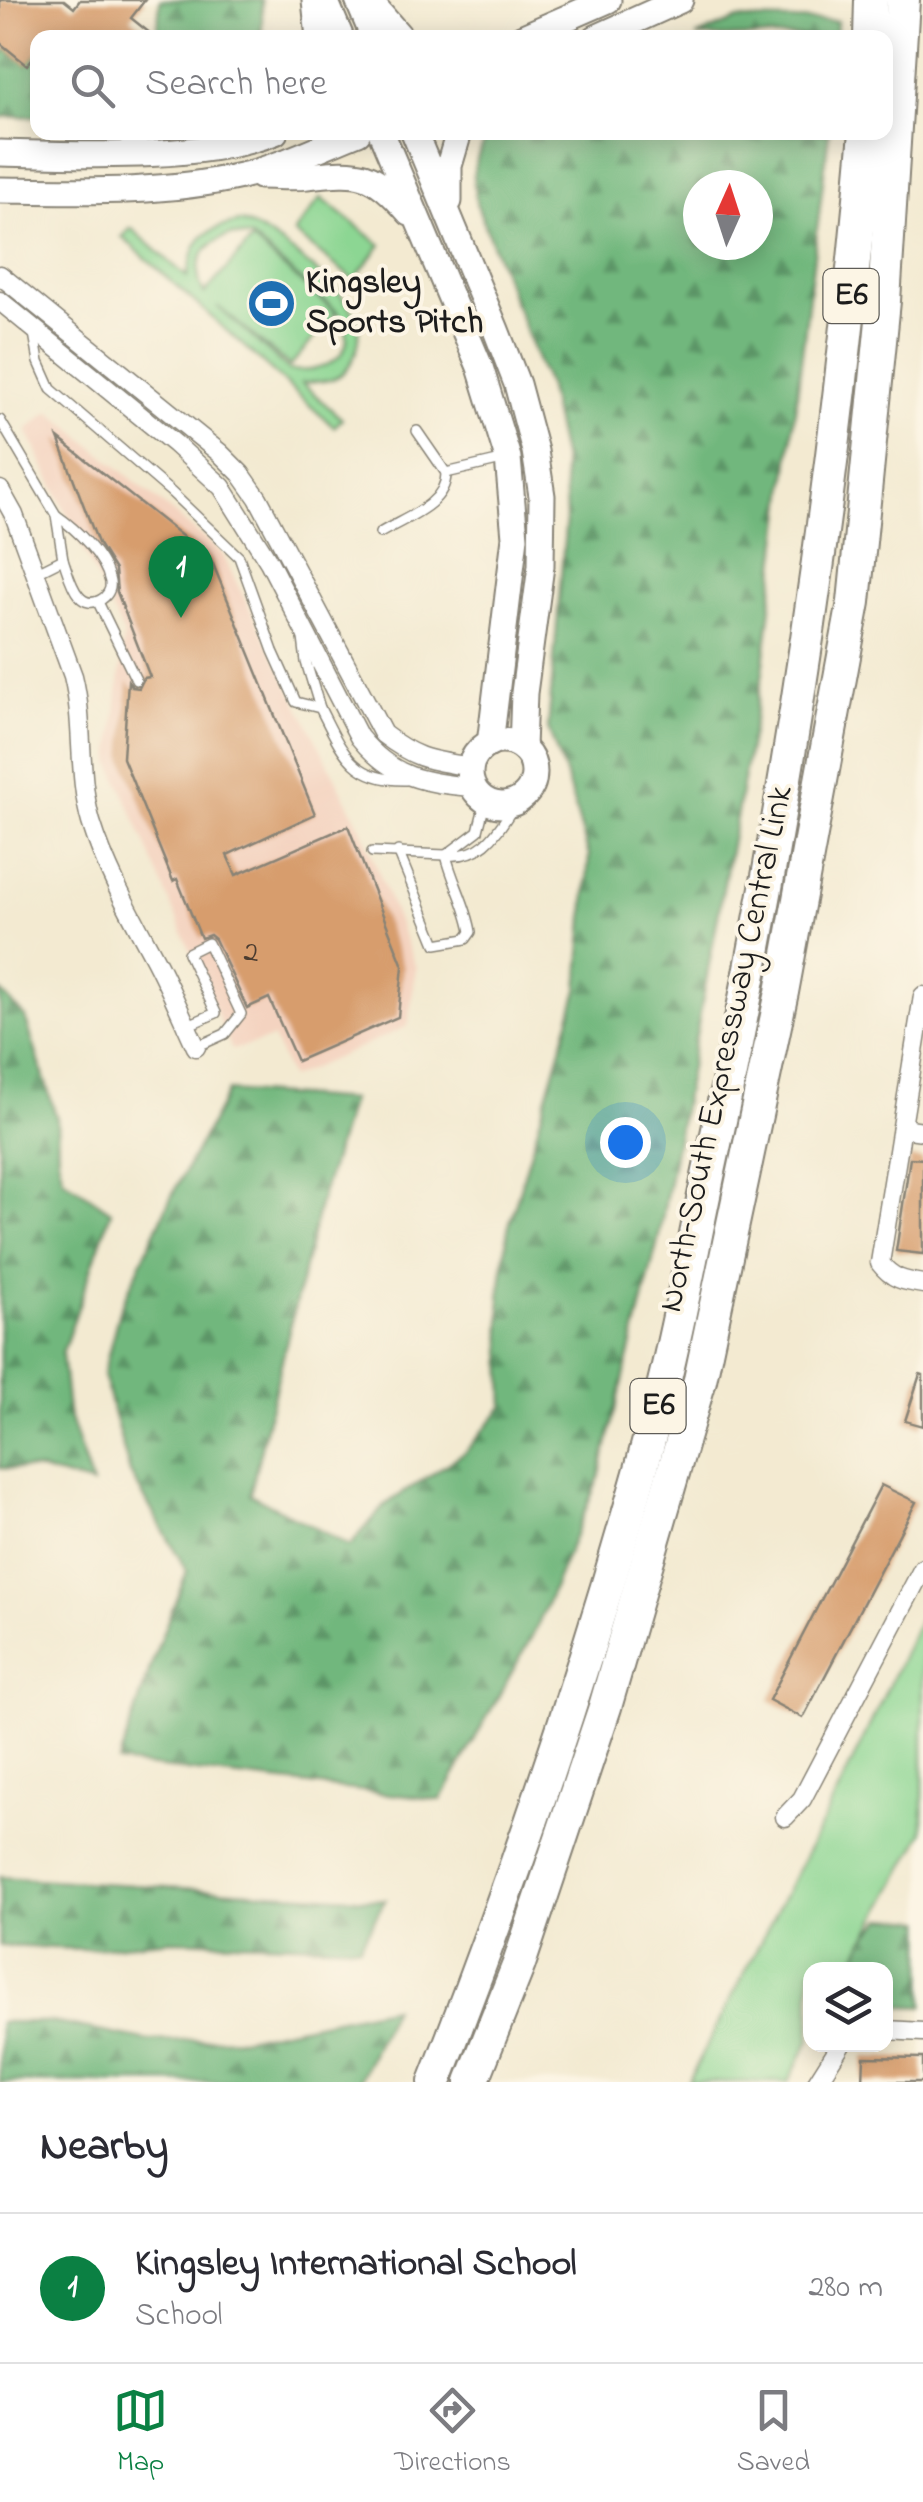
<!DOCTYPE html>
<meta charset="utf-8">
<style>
:root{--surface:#fff;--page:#f7f7f7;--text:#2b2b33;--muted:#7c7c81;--line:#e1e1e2;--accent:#0b8043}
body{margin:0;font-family:"Indie Flower",sans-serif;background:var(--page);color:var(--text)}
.controls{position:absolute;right:30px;bottom:30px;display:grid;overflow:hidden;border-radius:20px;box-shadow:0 5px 25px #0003}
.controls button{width:90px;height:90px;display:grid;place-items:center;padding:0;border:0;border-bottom:2px solid var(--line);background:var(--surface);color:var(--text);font:50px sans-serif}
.compass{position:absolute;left:683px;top:170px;width:90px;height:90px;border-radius:50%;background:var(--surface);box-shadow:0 5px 25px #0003;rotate:3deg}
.you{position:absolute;left:625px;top:1142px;width:35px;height:35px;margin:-25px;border:8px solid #fff;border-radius:50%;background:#1a73e8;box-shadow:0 0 0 15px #1a73e833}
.badge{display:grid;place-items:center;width:65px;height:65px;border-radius:50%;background:var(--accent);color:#fff;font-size:32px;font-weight:700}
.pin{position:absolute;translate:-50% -82px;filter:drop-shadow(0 2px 5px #0008)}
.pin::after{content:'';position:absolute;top:52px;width:35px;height:30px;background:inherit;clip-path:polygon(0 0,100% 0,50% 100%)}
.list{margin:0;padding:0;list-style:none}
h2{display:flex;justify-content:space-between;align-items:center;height:130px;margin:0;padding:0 40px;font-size:42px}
h2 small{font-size:32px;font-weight:400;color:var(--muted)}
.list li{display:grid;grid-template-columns:65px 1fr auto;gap:30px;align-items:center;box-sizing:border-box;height:150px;padding:0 40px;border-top:2px solid var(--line)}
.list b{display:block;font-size:38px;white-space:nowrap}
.list p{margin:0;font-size:32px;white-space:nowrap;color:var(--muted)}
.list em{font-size:32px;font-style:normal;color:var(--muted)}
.icon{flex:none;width:55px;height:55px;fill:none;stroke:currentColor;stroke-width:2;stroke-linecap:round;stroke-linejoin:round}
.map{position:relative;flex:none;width:923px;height:2082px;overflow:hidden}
.search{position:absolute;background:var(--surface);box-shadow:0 5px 25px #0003;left:30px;right:30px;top:30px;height:110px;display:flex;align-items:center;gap:25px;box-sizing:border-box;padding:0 35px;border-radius:20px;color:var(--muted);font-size:38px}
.sheet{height:280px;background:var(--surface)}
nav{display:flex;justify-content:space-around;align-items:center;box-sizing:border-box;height:140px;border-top:2px solid var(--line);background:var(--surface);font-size:28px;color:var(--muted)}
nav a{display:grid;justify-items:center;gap:5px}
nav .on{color:var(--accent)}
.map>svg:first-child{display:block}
.built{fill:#f4d3c0}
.grass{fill:#8cd693;stroke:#547958;stroke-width:2.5;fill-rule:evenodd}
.forest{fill:url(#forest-firs);stroke:#466a4c;stroke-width:2.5;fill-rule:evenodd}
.building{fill:#d79d6d}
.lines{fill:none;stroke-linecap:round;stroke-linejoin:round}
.lane-casing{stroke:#888376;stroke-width:12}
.street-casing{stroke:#888376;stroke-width:21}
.secondary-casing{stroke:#888376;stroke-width:29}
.highway-casing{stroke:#888376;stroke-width:36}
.lane{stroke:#fff;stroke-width:9}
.street{stroke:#fff;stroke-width:18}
.secondary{stroke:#fff;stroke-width:25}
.highway{stroke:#fff;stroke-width:32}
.labels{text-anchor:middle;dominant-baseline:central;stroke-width:8;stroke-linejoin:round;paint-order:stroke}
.number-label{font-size:30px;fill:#4b3c30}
.shield{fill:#fcf5e5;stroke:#5f5d58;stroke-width:2.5}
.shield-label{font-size:32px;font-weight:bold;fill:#1c1c1c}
.poi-label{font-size:35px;font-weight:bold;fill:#1c1c1c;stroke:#fcf5e5;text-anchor:start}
.street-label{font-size:35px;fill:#1c1c1c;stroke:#fcf5e5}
</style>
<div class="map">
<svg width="923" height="2082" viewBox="0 0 923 2082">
<defs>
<pattern id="forest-firs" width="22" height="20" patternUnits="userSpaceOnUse" patternTransform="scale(2.5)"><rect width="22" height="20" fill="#71b77d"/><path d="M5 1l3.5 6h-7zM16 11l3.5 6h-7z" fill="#5c9466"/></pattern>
</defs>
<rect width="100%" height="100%" fill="#fcf5e5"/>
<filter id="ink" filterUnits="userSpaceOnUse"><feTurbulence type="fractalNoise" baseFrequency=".01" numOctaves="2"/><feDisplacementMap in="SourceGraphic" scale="20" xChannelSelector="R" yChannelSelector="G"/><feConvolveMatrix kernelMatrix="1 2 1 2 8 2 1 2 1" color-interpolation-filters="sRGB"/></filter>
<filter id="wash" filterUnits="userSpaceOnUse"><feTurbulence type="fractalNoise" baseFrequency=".0048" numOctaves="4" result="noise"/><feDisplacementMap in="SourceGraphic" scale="40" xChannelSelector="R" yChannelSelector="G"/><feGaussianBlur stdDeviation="2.25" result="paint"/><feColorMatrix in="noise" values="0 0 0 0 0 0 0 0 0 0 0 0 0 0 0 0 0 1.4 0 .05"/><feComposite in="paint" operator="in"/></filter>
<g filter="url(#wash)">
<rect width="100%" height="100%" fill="#f3ead1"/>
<path class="built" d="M50,411L222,554L362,830L416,968L408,1026L290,1078L273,1038L232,1050L111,762L124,635L27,430Z"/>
<g class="grass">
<path d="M321,198L381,245L354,280L294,233Z"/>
<path d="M241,222C270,230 341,286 354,314C362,328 360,344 353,359C343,382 324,382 302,383L342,419L334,427L122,237L131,228L187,277C195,239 200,230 241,222ZM232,235L252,238L338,312C365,352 326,375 289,370L217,306L290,366L336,313L252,240L204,294C190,266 203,242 232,235Z"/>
<path d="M923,1613V1833L849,1969L810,1970V2040L788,2082H688L838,1792Z"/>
</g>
<g class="forest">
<path d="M160,0H262V37H157Z"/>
<path d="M738,19L837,21L836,37H696Z"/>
<path d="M6,49L27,65L37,52V116L0,117V57Z"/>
<path d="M490,133H829L763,672L659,1236L599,1477L538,1625L441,1800L118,1763L159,1643L187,1571L130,1473L103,1375L119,1311L172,1195L228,1091L351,1100L319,1205L250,1494L350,1546L385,1505L465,1452L504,1406L500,1293L508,1229L578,990L589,856L565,774L548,729L566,517L563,462L548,388L477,205C470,173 473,160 490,133ZM698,185H758V245H698Z"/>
<path d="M0,991L25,1017L57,1119L58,1158L63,1178L111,1211L62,1354L68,1413L92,1485L41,1470L0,1468Z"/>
<path d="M0,1877L385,1900L360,1946L171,1940L84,1949L0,1946Z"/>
<path d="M883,1918L923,1920V2007L886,2005V1970L851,1969L864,1940Z"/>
<path d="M393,2007L359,2082H0V2022H52L150,2041L244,2038Z"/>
</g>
<g id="blocks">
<g class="building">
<path d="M0,0H64L74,8L80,0H145L131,18L156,38H38V52L27,65L0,43Z"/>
<path d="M58,438L211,559L315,814L227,855L236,875L348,826L403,966L398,1017L297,1061L269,998L247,1008L215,939L210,935L201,938L177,879L173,881L123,758L128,681L132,687L139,688L144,678L150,677L117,592L115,570L98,543Z"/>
<path d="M910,1158L923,1159V1254L896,1251Z"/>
<path d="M920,1374L923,1375V1426L905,1421Z"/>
<path d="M881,1485L916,1502L803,1718L769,1700Z"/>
<path d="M864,2057L923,2058V2082H863Z"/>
</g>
</g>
</g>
<g filter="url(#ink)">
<use href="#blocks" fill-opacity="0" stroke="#888376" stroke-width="2.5"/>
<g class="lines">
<defs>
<g id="lane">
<path d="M34,333L39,362L51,389L172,493L239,557L273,651L296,702L320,708C342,751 352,781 406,780"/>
<path d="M0,420L56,515L63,559L35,573"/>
<path d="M417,431L446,473"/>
<path d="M56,515C76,529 105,556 110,582C113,598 90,610 79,596C71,587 67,570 63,559"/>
<path d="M380,533C404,518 447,505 446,473L506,459"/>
<path d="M98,602L136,680"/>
<path d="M303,638L306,662L320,708"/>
<path d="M398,851L436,944L466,939L471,932C467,906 452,881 446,855C485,859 498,830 517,802"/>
<path d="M372,852L446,855L478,831L483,811L479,794"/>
<path d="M186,1026L216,1013L188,953L208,943L241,1014L225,1034L196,1047"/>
</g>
<g id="street">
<path d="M0,275L220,453L241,474L258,498L383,734C417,760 430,760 471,767"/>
<path d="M0,301L175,444L222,487L269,562L359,737C392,778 424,783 474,787"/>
<path d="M0,490L14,515L73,676C85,724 77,774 91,822C106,871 133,918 157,963C171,990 183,1019 196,1047"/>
<path d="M923,996L880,1263C892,1279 904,1281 923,1284"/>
<path d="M902,1128L923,1131"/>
<path d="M785,1817L802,1799L923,1568"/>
<path d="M886,2030L923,2032"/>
<path d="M817,2082L841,2044"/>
</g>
<g id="secondary">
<path d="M315,0L319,38"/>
<path d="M325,0L341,38"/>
<path d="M358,0L374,38"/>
<path d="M368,0L401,38"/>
<path d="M521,38L608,0"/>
<path d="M596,38L680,0"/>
<path d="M381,132L480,367L508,458L515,537L490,744"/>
<path d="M414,132L496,330L517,384L535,451L542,496L541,566L524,693L522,748"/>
<path d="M0,153C79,155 202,161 275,132"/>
<path d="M260,176C276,176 292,178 307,176C363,170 371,170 410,213"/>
<path d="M0,190C81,191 162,194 241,176C280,167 320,147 358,132"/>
<path d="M449,201V166L459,132"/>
<circle cx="502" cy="773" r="32"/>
</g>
<g id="highway">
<path d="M870,38L871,0"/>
<path d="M435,2082C522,1861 598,1633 659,1403C679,1326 693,1246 710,1167C785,827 836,480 866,132"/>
<path d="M472,2082L519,1964L605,1707L700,1380L782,992L854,602L884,301L903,0"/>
</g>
</defs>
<use href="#lane" class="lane-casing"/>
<use href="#street" class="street-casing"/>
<use href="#secondary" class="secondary-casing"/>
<use href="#highway" class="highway-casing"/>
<use href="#lane" class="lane"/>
<use href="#street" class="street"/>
<use href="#secondary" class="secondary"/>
<use href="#highway" class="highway"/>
</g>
</g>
<defs>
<symbol id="stadium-disc" viewBox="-11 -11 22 22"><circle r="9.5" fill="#1f6fb2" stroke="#fcf5e5"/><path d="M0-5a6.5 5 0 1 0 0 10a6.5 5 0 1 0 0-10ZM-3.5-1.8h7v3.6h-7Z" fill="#fff"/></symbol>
</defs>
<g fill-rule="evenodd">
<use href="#stadium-disc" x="244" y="276" width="55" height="55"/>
</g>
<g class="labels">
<g class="number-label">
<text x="251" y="954">2</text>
</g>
<g class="shield">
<rect x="823.5" y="269" width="55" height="54" rx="8"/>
<rect x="630.5" y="1379" width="55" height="54" rx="8"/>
</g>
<g class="shield-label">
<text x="851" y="296">E6</text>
<text x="658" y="1406">E6</text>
</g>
<g class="poi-label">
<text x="306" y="283">Kingsley<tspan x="306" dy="40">Sports Pitch</tspan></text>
</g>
<g class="street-label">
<text transform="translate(727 1049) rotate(-78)">North–South Expressway Central Link</text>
</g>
</g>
</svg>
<div class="controls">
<button><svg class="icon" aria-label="layers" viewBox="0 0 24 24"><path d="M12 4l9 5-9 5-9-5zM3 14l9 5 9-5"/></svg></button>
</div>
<svg class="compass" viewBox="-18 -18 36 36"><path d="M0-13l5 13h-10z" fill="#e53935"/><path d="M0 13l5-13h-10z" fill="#7c7c81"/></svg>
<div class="you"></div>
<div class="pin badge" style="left:181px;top:618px">1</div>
<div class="search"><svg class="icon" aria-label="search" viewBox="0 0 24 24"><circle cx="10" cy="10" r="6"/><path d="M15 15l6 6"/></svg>Search here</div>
</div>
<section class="sheet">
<h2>Nearby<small></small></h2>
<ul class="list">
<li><span class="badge">1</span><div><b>Kingsley International School</b><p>School</p></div><em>280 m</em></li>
</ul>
</section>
<nav>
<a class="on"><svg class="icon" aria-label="map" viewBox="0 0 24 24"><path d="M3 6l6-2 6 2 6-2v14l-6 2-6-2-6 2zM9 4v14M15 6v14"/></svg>Map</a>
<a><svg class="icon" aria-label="directions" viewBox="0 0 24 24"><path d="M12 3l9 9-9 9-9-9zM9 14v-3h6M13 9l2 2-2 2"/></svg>Directions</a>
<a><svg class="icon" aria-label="saved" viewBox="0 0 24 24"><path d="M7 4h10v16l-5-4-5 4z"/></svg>Saved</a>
</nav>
